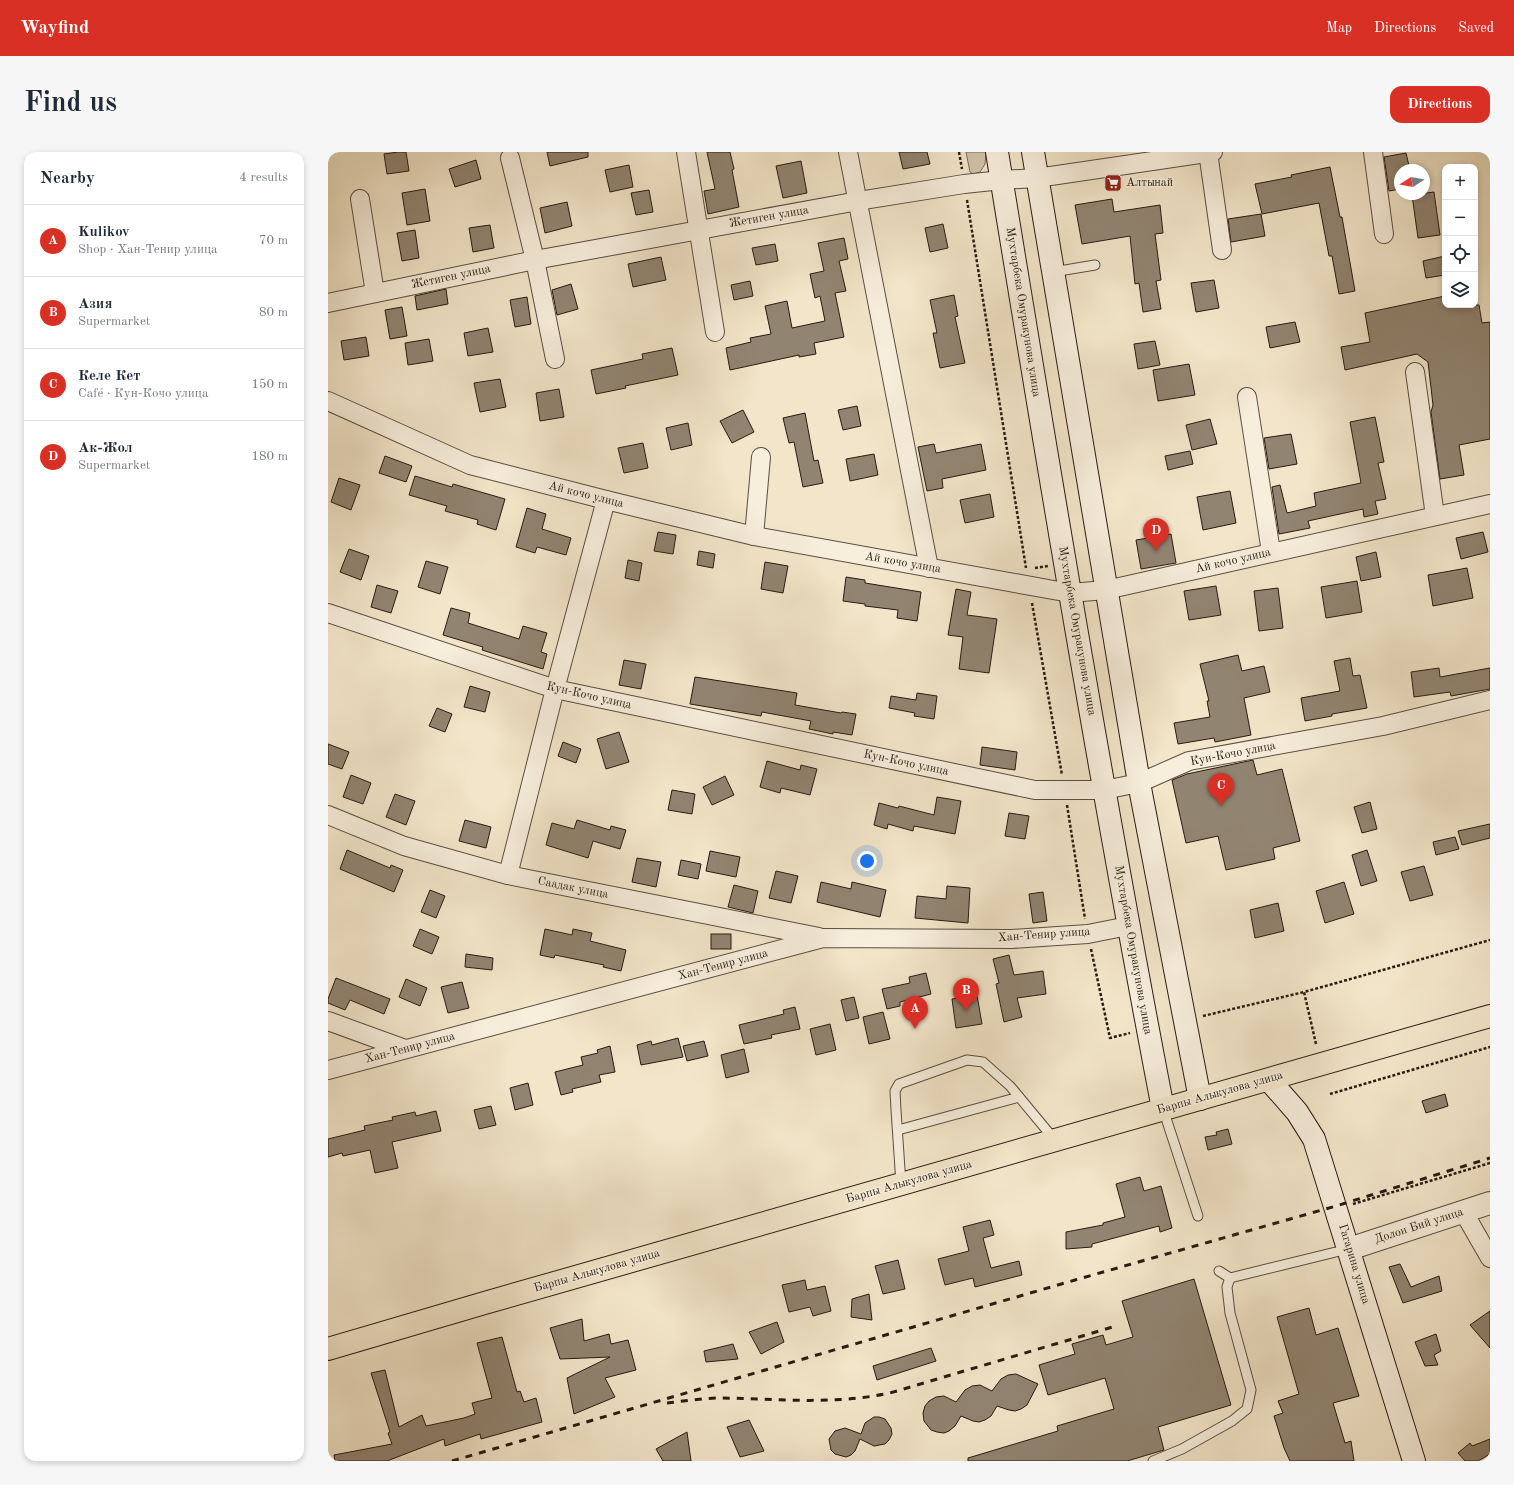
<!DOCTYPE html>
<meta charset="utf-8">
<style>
:root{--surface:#fff;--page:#f6f6f7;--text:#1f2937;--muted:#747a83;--line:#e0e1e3;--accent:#d93025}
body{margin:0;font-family:"Old Standard TT",serif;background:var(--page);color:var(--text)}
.controls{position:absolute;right:12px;top:12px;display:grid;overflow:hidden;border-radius:8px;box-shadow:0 2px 6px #0003}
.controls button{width:36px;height:36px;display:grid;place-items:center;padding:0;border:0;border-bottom:1px solid var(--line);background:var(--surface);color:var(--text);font:20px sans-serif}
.compass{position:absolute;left:1066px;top:12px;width:36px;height:36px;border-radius:50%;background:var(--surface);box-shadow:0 2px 6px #0003;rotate:259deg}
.you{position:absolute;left:539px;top:709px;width:14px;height:14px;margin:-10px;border:3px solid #fff;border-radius:50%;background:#1a73e8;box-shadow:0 0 0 6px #1a73e833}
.badge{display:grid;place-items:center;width:26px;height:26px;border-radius:50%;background:var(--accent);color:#fff;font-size:13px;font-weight:700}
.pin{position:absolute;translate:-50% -33px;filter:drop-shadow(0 1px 2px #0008)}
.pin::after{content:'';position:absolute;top:21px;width:14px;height:12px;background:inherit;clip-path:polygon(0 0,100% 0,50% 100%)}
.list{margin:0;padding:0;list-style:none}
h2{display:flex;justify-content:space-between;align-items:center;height:52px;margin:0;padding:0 16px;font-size:17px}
h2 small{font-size:13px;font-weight:400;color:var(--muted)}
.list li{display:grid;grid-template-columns:26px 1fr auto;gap:12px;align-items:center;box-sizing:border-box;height:72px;padding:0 16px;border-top:1px solid var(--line)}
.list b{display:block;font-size:15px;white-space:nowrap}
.list p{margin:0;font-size:13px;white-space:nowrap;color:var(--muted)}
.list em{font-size:13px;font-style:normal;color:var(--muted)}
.icon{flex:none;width:22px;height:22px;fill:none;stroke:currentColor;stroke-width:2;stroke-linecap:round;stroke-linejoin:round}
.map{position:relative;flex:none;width:1162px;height:1309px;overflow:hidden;border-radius:12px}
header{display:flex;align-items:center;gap:24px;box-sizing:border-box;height:56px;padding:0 20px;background:var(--accent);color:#fff}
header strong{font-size:19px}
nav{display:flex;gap:22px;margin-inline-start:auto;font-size:14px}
.intro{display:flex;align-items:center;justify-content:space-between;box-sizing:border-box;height:96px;padding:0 24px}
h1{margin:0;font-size:28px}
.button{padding:10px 18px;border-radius:12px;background:var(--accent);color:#fff;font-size:14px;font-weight:700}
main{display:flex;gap:24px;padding:0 24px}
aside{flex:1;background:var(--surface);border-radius:12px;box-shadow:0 2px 6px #0003}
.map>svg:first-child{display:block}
.green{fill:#d0c3aa;stroke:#7c6f5e}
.building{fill:#918471;stroke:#281b12}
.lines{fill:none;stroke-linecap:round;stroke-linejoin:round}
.service-casing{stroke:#5a4e40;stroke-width:11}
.minor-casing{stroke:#5a4e40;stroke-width:20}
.tertiary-casing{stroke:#5a4e40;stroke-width:24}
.secondary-casing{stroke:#281b12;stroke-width:24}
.primary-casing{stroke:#281b12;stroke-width:24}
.path{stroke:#281b12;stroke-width:2.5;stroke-dasharray:3 2;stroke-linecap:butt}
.service{stroke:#f7eedc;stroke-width:9}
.minor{stroke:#f7eedc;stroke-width:18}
.tertiary{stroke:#f7eedc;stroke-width:22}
.secondary{stroke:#f7eedc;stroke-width:22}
.primary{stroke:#f2e5c9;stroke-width:22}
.rail{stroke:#281b12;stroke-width:3;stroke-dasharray:7 7;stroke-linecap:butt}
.labels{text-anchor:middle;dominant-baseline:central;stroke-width:3;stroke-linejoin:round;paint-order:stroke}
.poi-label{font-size:12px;fill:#281b12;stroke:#f7eedc;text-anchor:start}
.street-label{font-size:12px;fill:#281b12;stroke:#f7eedc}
</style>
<header>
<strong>Wayfind</strong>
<nav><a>Map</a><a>Directions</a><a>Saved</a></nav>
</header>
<div class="intro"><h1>Find us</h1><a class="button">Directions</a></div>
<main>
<aside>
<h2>Nearby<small>4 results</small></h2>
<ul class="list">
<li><span class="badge">A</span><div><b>Kulikov</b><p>Shop · Хан-Тенир улица</p></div><em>70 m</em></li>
<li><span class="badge">B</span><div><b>Азия</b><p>Supermarket</p></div><em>80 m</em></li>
<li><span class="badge">C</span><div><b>Келе Кет</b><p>Café · Кун-Кочо улица</p></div><em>150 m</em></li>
<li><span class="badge">D</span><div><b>Ак-Жол</b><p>Supermarket</p></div><em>180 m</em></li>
</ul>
</aside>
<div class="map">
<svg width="1162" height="1309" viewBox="0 0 1162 1309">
<rect width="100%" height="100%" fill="#f2e5c9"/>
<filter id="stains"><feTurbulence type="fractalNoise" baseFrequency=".005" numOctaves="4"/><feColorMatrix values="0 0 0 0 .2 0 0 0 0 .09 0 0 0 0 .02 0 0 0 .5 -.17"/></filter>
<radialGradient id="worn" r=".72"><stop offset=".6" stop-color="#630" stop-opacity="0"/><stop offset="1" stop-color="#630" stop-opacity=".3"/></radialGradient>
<path class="green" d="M638,0H658L657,12L652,20L645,22L642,20Z"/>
<g class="building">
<path d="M70,0H78L81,19L59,22L56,2Z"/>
<path d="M219,0H260V5L222,14Z"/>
<path d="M379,0H402L406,17L404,18L411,55L380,62L376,39L387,37Z"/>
<path d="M571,0H599L602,12L575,17Z"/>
<path d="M1078,1L1082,18H1072V37L1061,39L1056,5Z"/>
<path d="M148,8L153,27L127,35L121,17Z"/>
<path d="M473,9L479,41L455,46L448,14Z"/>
<path d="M301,13L305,35L282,40L277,18Z"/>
<path d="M1002,15L1012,65H1014L1027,139L1011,142L1004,104H1001L991,51L934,62L927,32L964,25L963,23Z"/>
<path d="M97,37L102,69L79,73L74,41Z"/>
<path d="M321,38L325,60L308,63L303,41Z"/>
<path d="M1106,40L1112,83L1090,86L1084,43Z"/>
<path d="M784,47L786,60L832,53L835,81L827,82L833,128L828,129L833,157L815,160L811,131L807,132L802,84L754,92L747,53Z"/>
<path d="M239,50L244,74L217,81L212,56Z"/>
<path d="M933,62L937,84L903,90L900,67Z"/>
<path d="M615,72L620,96L602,100L597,76Z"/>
<path d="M162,73L166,96L145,100L141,76Z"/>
<path d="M87,78L91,106L74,109L69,81Z"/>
<path d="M516,86L520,107L511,109L518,139L507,141L516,185L486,191L488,202L471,205V203L402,218L398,196L423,190L422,186L443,182L437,154L459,149L464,176L497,169L492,144L487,146L482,122L496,119L490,91Z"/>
<path d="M447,92L450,109L428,113L424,96Z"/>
<path d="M1117,104V123L1098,126L1095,109Z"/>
<path d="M333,105L338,128L305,135L300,112Z"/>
<path d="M886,128L891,156L868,160L863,131Z"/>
<path d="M422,129L425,144L406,148L403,133Z"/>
<path d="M243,132L250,157L229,163L224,138Z"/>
<path d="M118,137L120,152L89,158L87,144Z"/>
<path d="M626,143L630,164L627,165L637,211L612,216L605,181H609L602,148Z"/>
<path d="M1117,144V153H1151L1154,171L1162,170V287L1131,293L1136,323L1112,327L1103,260L1105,253L1100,210L1089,202L1017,218L1013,195L1042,190L1037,161Z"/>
<path d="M199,145L203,172L187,175L182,148Z"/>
<path d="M74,155L79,184L62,187L57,158Z"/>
<path d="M967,170L972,190L942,196L938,175Z"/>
<path d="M160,176L165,200L140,204L136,181Z"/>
<path d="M38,185L41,204L16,208L13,189Z"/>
<path d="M101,187L105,209L80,213L77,191Z"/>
<path d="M827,189L832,213L810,217L806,192Z"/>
<path d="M344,196L350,223L297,234L298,236L268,242L263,218L315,207L314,202Z"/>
<path d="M861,212L867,243L830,249L825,218Z"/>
<path d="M172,227L178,255L152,260L146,231Z"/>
<path d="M231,237L236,265L212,269L208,241Z"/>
<path d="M529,254L533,274L515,278L510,258Z"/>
<path d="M415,258L426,280L404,291L392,269Z"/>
<path d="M477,261L486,309L490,308L495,331L475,335L466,290L461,291L455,266Z"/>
<path d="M1047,265L1056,310L1050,311L1058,347L1047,349L1050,362L1036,365L1035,357L980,369L982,376L951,382L944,335L952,333L959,361L988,354L986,341L1033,331L1022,270Z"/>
<path d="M882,267L889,292L864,298L858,273Z"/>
<path d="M360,271L364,293L343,298L338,276Z"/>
<path d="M963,282L969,312L941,317L936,286Z"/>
<path d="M315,291L320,316L296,321L290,296Z"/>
<path d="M606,292L608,301L653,292L658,318L614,327L615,336L599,339L590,295Z"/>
<path d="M862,299L865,312L840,318L837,304Z"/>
<path d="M546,302L550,323L522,329L518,307Z"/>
<path d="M57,304L84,314L78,330L51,321Z"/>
<path d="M87,324L124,335L125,332L177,347L168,378L149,372L150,368L117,359L119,354L81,343Z"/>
<path d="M11,326L32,333L23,358L3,350Z"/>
<path d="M902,339L908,371L875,378L869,345Z"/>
<path d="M662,342L666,365L637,371L632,348Z"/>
<path d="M199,356L218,362L214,377L243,386L238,403L209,395L207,401L188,395Z"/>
<path d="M330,380L348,383L345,402L326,399Z"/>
<path d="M1155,380L1160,400L1133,407L1128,386Z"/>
<path d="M843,382L848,411L813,417L808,388Z"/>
<path d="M21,397L41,404L33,428L12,420Z"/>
<path d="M371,399L387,402L385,416L369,413Z"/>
<path d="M1048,400L1053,425L1033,429L1028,405Z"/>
<path d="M300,408L314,411L311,429L297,426Z"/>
<path d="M98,409L120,415L112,442L90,435Z"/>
<path d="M437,410L460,414L455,441L433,437Z"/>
<path d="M1139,416L1145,446L1105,454L1100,423Z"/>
<path d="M518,425L537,428V431L593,440L589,469L569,466L570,458L537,454V452L515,449Z"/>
<path d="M1029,429L1034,460L998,466L993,435Z"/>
<path d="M49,433L70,439L63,461L43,455Z"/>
<path d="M888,434L893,463L861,468L856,439Z"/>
<path d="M950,436L955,476L931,479L926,439Z"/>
<path d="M628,437L643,440L639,463L669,467L661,521L631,517L635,485L620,483Z"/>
<path d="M123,456L142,461L140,471L191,487L195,474L219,481L213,500L219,502L215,517L154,498L155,495L115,483Z"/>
<path d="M910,503L914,519L936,514L942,540L916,546L923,583L887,590L886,586L850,592L846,571L882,565L879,549H881L872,512Z"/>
<path d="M1022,506L1025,524L1032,523L1039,556L1004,562V564L977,569L973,546L1012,539L1006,509Z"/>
<path d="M296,508L318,512L313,537L291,533Z"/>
<path d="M1111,516L1112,525L1162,516V537L1123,544L1122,540L1086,545L1083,520Z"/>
<path d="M367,525L469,541L467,553L513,561L514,560L528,562L524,583L505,580V582L481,577L483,569L434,560L433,564L362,552Z"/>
<path d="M142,534L162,540L157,560L136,555Z"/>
<path d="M589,541L609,544L606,567L586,564L587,561L561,556L563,544L588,548Z"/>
<path d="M109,556L124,562L117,580L101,574Z"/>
<path d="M291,580L301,610L278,617L269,587Z"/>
<path d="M235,590L253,597L248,611L230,604Z"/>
<path d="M0,592L21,600L14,617L0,612Z"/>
<path d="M654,595L689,600L687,618L652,613Z"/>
<path d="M925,608L929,623L954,617L972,689L945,696L947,707L898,718L890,684L858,691L844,628L859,622Z"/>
<path d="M439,609L472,618L473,613L489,617L482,643L453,636L452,641L432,635Z"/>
<path d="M23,623L43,631L35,652L15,645Z"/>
<path d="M397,624L406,643L384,653L375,635Z"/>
<path d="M344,638L367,642L364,662L340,658Z"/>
<path d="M67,642L87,649L78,673L58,665Z"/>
<path d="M609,645L633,649L627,682L586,674L585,679L560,672L559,677L546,673L551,651L570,656L571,654L606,663Z"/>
<path d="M1042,650L1049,677L1034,681L1026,655Z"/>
<path d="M681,661L701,664L697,687L677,684Z"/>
<path d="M137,668L163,675L158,696L131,689Z"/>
<path d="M249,668L282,678L283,674L298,678L292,697L265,689L260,706L218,693L224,671L246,677Z"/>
<path d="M1162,672V686L1134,693L1130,679Z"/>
<path d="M1127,685L1131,697L1108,703L1105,690Z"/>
<path d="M19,698L62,716L63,713L75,718L66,740L12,717Z"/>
<path d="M1039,698L1049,729L1033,734L1024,703Z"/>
<path d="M382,699L412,705L408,725L378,719Z"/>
<path d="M309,706L333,710L328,735L304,730Z"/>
<path d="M353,708L373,712L370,727L350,723Z"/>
<path d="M1096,714L1105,743L1082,749L1073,720Z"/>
<path d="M448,719L470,724L463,751L441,746Z"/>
<path d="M493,730L523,737L524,730L558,738L552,765L489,750Z"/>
<path d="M1016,730L1026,762L997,771L988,739Z"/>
<path d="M406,733L430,739L425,761L400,755Z"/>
<path d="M619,734L642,736L640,771L587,766L589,744L618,747Z"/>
<path d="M102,738L117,744L108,766L93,760Z"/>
<path d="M715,740L719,769L705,771L701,742Z"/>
<path d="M950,751L956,779L927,786L922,758Z"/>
<path d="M92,777L111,785L104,802L85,794Z"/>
<path d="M217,777L244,783L245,777L264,781L262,789L298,798L293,819L275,815L276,813L227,803L226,806L212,803Z"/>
<rect x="383" y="782" width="20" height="15"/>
<path d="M138,802L165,806L164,818L137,815Z"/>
<path d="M681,803L686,823L715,819L718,842L689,846L694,865L676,870L668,832L671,831L665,807Z"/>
<path d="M598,821L603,842L572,850V854L559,857L554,837L582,831L581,825Z"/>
<path d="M8,826L62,847L56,862L22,848L17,858L0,851V847Z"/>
<path d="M78,827L99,836L92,854L71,845Z"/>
<path d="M134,830L141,856L120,861L113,835Z"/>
<path d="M649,843L654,872L628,876L624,847Z"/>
<path d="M526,845L531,866L518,869L513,848Z"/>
<path d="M467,855L472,877L443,883L444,886L416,892L411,873L456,862L455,858Z"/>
<path d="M555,860L562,887L541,892L535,865Z"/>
<path d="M502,872L508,898L488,903L482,877Z"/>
<path d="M350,886L355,905L313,913L309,893L323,889L324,893Z"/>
<path d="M376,889L380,904L359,909L355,894Z"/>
<path d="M282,894L287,920L271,923L273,930L244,937L245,940L233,943L227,920L255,913L253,905L270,901L269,898Z"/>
<path d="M416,897L421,920L398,926L393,903Z"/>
<path d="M200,931L205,953L187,958L182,936Z"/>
<path d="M1117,942L1120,954L1098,961L1094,949Z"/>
<path d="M163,954L168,973L151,977L146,958Z"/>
<path d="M108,959L113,979L64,990L70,1016L47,1021L42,998L15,1004L14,1001L0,1005V987L37,978L36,974L65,968L64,965L87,960L88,964Z"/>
<path d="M900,977L904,992L880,998L877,985L889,983L888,980Z"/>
<path d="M812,1025L816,1039L833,1034L844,1076L832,1080L831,1074L764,1092V1095L738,1097V1080L775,1073V1071L797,1065L788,1032Z"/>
<path d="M662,1068L666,1083L655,1086L663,1116L691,1109L694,1123L647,1135L645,1126L617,1133L610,1107L641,1099L635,1075Z"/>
<path d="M570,1108L577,1137L555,1142L547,1114Z"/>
<path d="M1072,1112L1083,1135L1111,1124L1114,1139L1075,1151L1061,1115Z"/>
<path d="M866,1127L903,1253L830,1275L836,1298L799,1309H640V1306L730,1279L729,1274L786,1257L777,1226L720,1243L711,1213L747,1202L744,1192L775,1183L778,1193L805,1185L794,1149Z"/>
<path d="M477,1128L479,1138L497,1134L503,1159L485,1164L482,1155L461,1160L454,1133Z"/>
<path d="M541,1142L544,1168L523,1165L524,1147Z"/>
<path d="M981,1156L988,1183L1010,1176L1031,1244L1005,1251L1017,1291L1023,1289L1026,1309H962L956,1296L946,1264L955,1261L950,1249L971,1242L949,1165Z"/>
<path d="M1162,1159V1196L1142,1173Z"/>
<path d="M254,1167L256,1189L281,1182L283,1192L300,1188L308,1218L277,1226L287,1245L246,1262L239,1226L282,1205L232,1207L222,1176Z"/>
<path d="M449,1170L456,1190L433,1202L421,1180Z"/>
<path d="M1108,1182L1113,1199L1106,1203L1110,1213L1097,1214L1087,1190Z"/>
<path d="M174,1185L189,1240L192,1239L196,1250L208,1246L214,1270L153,1287L152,1282L117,1294L116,1287L59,1309H7L6,1303L64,1292L60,1281L62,1280L43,1221L57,1218L71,1275L94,1263L98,1274L136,1266L147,1262L144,1251L164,1246L149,1191Z"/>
<path d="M405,1192L410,1207L378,1210L376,1199Z"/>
<path d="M603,1196L608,1209L549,1228L545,1214Z"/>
<path d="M688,1222L710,1232L699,1253L693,1257L687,1259L681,1258L669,1254L663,1264L657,1268L651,1270L645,1269L633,1264L627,1274L621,1279L616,1281L609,1280L603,1278L596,1269L595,1261L597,1254L601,1249L608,1245L616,1244L628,1250L637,1238L644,1234L652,1233L664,1239L673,1227L680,1223Z"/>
<path d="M546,1265H551L557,1267L563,1276L564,1282L561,1288L557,1292L546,1294L532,1287L527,1299L523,1303L518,1305L507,1302L503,1298L501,1287L507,1279L517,1276L533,1282L537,1271Z"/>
<path d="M421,1268L436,1299L412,1305L399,1275Z"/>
<path d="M359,1280L363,1309H335L328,1297Z"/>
<path d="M1162,1287V1302L1150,1309H1137L1130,1301L1142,1291L1144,1294Z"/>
</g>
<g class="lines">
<defs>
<g id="service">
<path d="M725,120L767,113"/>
<path d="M835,957L870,1064"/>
<path d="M570,978L691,945"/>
<path d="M573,1032L568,958L567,939L571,932L639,908L655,910L682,934L726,987"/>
<path d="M891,1119L902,1126L1020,1097"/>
<path d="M825,1309L854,1297L904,1269L919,1257L923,1238L902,1161L899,1135L902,1126"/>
</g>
<g id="minor">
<path d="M358,0L387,180"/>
<path d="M520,0L601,416"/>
<path d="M880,0L894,98"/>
<path d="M1045,0L1056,82"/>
<path d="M182,6L207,108L227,207"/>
<path d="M32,47L47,141"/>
<path d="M0,151L207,108L530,49L636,32L674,28L709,26L885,0"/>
<path d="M1087,220L1107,364"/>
<path d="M919,245L943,400"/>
<path d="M0,249L142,313L278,348L426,384L742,441L778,438L1162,352"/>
<path d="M426,384L433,305"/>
<path d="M0,461L227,537L707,638H776L811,631L861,609L1055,574L1162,548"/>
<path d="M0,663L76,694L180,723L491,785"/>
<path d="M180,723L227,537L278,348"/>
<path d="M0,869L77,897"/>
<path d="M0,918L495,786L684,787L760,782L800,774"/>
<path d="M1135,1059L1162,1106"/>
</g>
<path id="tertiary" d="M1021,1097L1162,1051"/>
<g id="secondary">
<path d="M669,0C721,320 774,639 835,957"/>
<path d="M705,0L811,631L872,947"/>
<path d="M941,928L969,960L986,987L1086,1309"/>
</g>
<path id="primary" d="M0,1197L160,1150L1162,864"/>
</defs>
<use href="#service" class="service-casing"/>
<use href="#minor" class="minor-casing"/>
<use href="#tertiary" class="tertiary-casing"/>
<use href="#secondary" class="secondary-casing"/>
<use href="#primary" class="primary-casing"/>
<g class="path">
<path d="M631,0L634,17"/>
<path d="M639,48L698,416"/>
<path d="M707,416L720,414"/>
<path d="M704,451L734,623"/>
<path d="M739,653L757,767"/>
<path d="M763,797L782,886L802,881"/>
<path d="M875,864L976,840"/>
<path d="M988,892L976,840L1162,788"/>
<path d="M1002,942L1162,895"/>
<path d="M1025,1052L1162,1011"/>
</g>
<use href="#service" class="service"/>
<use href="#minor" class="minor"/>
<use href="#tertiary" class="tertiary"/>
<use href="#secondary" class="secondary"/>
<use href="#primary" class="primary"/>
<g class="rail">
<path d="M339,1251C357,1249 376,1246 394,1246C450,1247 506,1253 562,1241L788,1174"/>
<path d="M124,1309L747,1128L1008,1054L1162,1006"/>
</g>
</g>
<defs>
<symbol id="supermarket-square" viewBox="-11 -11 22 22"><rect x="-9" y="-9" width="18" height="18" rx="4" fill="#8f2418" stroke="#f7eedc"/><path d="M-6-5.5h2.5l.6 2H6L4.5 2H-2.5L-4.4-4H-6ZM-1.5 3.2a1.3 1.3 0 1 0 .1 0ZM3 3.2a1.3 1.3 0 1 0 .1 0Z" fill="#fff"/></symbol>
</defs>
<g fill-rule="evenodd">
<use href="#supermarket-square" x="775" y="21" width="20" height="20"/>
</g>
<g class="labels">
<g class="poi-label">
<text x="798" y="31">Алтынай</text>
</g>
<g class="street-label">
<text transform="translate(441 65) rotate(-10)">Жетиген улица</text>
<text transform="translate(123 125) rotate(-12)">Жетиген улица</text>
<text transform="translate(695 160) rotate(81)">Мухтарбека Омуракунова улица</text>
<text transform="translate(258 343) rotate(14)">Ай кочо улица</text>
<text transform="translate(905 409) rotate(-13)">Ай кочо улица</text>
<text transform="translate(575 411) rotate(10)">Ай кочо улица</text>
<text transform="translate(749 479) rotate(80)">Мухтарбека Омуракунова улица</text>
<text transform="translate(261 544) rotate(13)">Кун-Кочо улица</text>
<text transform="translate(905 602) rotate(-11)">Кун-Кочо улица</text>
<text transform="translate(578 611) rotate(12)">Кун-Кочо улица</text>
<text transform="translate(245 736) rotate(11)">Саадак улица</text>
<text transform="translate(716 783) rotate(-4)">Хан-Тенир улица</text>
<text transform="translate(805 798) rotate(80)">Мухтарбека Омуракунова улица</text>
<text transform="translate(395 813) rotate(-15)">Хан-Тенир улица</text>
<text transform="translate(82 896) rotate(-15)">Хан-Тенир улица</text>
<text transform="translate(892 941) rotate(-16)">Барпы Алыкулова улица</text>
<text transform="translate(581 1030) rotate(-16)">Барпы Алыкулова улица</text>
<text transform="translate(1091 1074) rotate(-18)">Долон Бий улица</text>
<text transform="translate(1026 1112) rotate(73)">Гагарина улица</text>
<text transform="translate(269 1119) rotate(-16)">Барпы Алыкулова улица</text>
</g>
</g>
<rect width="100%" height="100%" filter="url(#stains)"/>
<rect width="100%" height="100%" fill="url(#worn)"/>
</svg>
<div class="controls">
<button>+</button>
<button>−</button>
<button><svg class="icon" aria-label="locate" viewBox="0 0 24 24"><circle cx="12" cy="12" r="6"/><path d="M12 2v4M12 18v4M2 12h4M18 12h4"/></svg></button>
<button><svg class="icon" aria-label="layers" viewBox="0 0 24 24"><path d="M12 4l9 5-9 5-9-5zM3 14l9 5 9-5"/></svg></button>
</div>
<svg class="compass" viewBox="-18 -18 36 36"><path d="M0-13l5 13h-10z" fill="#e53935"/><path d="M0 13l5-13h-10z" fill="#747a83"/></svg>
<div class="you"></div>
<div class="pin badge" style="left:587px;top:877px">A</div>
<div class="pin badge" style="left:638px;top:859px">B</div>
<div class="pin badge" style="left:893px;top:654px">C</div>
<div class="pin badge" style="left:828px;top:399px">D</div>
</div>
</main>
